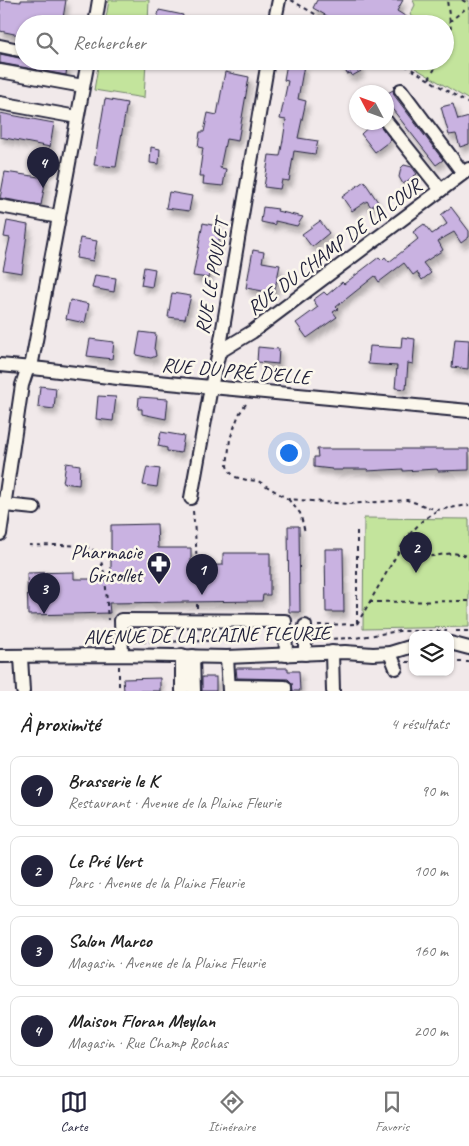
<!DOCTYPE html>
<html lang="fr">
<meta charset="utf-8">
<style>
:root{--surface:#fff;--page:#f6f6f6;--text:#222;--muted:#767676;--line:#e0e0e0;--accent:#22223b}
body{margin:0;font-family:Caveat,sans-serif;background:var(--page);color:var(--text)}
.controls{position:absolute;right:15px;bottom:15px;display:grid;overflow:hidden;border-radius:10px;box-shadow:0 1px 4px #0004}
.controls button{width:45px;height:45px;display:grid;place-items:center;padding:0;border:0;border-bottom:1px solid var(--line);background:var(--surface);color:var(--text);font:25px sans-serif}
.compass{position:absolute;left:349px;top:85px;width:45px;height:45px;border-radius:50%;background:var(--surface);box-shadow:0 1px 4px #0004;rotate:311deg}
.you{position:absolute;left:288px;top:452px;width:18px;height:18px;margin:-12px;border:4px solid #fff;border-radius:50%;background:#1a73e8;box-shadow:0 0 0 8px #1a73e833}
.badge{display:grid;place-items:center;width:32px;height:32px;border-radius:50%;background:var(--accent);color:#fff;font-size:16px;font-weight:700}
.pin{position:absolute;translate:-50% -41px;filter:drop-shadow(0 1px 2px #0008)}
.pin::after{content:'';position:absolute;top:26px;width:18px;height:15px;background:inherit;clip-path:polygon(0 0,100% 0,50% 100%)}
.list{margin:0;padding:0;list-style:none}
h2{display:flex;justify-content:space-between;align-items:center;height:65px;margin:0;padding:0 20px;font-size:21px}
h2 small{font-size:16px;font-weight:400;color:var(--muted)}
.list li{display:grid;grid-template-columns:32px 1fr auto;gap:15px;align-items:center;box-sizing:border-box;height:70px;margin:0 10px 10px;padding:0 10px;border:1px solid var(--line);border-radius:10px}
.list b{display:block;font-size:19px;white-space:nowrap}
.list p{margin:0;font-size:16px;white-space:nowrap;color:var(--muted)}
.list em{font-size:16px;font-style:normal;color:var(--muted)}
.icon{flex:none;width:28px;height:28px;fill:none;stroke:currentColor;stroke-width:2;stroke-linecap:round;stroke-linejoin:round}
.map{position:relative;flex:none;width:469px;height:691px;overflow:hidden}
.search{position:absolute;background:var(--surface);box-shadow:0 1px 4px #0004;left:15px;right:15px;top:15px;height:55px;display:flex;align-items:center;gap:12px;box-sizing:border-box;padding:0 18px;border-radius:28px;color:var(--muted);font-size:19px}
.sheet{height:385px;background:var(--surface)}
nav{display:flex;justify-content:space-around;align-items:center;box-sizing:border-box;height:70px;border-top:1px solid var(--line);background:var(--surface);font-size:14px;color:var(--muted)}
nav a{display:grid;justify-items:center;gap:2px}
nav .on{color:var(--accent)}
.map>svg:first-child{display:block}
.green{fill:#c3e49c;stroke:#72836c}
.building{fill:#c9b2e1;stroke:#22223b;filter:url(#shadow)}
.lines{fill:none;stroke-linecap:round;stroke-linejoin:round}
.minor-casing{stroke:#22223b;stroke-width:16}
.path{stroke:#22223b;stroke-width:2;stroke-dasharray:4 4;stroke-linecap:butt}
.minor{stroke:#fbf7ec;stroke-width:12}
.labels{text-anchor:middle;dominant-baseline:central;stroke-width:5;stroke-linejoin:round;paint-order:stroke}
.street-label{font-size:20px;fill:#22223b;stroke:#fbf7ec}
.poi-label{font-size:20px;fill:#22223b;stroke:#fbf7ec;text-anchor:end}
</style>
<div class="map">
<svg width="469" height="691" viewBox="0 0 469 691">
<defs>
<filter id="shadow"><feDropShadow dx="3" dy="5.5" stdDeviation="2.5" flood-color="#0004"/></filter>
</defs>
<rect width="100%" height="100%" fill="#f1e9ea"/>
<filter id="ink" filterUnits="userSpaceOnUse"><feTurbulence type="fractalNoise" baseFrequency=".02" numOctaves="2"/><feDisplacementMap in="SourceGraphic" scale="10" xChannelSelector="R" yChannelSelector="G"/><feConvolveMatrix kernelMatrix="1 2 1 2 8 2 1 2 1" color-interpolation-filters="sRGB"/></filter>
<g filter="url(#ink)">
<g class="green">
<path d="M109,0H149L148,24H105Z"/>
<path d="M413,0H469V100L415,68L419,61H445V24H426L410,15L415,5Z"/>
<path d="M99,61H146L144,98L94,90Z"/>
<path d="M364,518L469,519V627L363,629Z"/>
</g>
<g class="building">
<path d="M0,0L21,2V0H66L62,24H24V36L0,31Z"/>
<path d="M317,0H403L397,11L418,24H341L313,8Z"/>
<path d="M159,10L183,15L181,24H156Z"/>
<path d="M0,54L24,59V61H43L67,66L66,75L0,63Z"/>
<path d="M341,61H358L361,71L352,76L351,73L347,74Z"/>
<path d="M287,63L304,65L298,99L306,101L298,138L318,141L315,154L294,151L289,181L282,180L280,189L264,187L269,155L280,156L283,140L286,120L280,119L288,81L284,80Z"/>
<path d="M225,72L249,77L238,141L226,139L220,168L226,169L223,186L203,184L204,176H199L203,148L198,147L200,132H204L208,113L217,115Z"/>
<path d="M393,90L394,95L443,160L436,165L386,101V94Z"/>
<path d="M105,99L127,103L116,167L94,165Z"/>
<path d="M453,104L458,120L469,117V144L460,147L456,134L449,135L441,107Z"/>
<path d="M0,113L54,123L50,147L0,137Z"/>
<path d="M374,122H378L391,140L375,152L361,134Z"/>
<path d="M151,147L160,149L159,164L150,163Z"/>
<path d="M404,165L412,167L417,174L403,184L399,177L401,168Z"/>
<path d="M5,172L46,178L41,205L0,198Z"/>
<path d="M364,181L378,202L371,207L367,201L352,211L342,197Z"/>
<path d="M169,192L192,196L189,211L166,208Z"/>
<path d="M263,207L278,209L277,211L303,217L297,226L275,221V225L261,222Z"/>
<path d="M451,207L469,231V237L461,243L454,232L438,241L443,250L423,263L431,273L422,280L417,272L413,275L404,263L379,282L375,276L336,307L338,309L333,312L337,317L307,338L296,323L318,307L313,300L324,292L327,295L342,282L344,284L379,257L382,260L385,257L389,262L418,239L413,232L424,224L432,234L447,224L441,215Z"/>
<path d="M7,221L28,225L22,273L3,270L10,238L4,237Z"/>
<path d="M320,221L329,233L312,247L302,234Z"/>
<path d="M203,223L221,227L218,246H215L209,278L193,276Z"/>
<path d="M80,238L97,241L93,261L76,258Z"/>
<path d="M253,250L264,252L262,262L280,265L274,293L246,288Z"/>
<path d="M144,267L155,269L152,287L141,285Z"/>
<path d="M95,275L116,278L114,292L92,288Z"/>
<path d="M172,293L191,296L185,319L168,317Z"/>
<path d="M70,300L89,304L85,323L66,319Z"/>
<path d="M140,332L156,334L154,349L155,350L156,356L151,358L136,355Z"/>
<path d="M402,337L415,339L413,364L408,363L406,389L395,388L397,366L368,364L370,346L401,348Z"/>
<path d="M90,339L114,342L112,359L87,356Z"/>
<path d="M455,339L469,340L468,369L452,367Z"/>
<path d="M258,347L279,349L278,364L257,362Z"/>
<path d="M40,386L56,388L54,409L38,407Z"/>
<path d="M98,396L116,397L113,421L96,419Z"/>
<path d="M139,397L168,399L166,419L142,414V409H138Z"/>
<path d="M161,432L184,436L181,453L167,451V448L158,446Z"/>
<path d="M317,449H469V470L438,471L437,469L403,471V469L367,471L368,469H343V470H332V469L314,467V457H318Z"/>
<path d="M66,463L80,465L79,485L63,483Z"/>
<path d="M147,467L160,469L157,487L143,485Z"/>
<path d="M157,524L158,548H191V566L223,565V553H270V595H263L262,601L109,603L110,613L28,615L27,573L74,572V579H111V525Z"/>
<path d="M288,526H299L300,612H289Z"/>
<path d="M325,549H343L344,612H326Z"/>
<path d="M236,668H288V671H299L300,691H293L292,683L288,679L237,678Z"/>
<rect x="202" y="677" width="14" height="14"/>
<path d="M160,678V691H124L123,679Z"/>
</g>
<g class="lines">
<defs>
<g id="minor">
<path d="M95,24L99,0"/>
<path d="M274,24L279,0"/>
<path d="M0,46L24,51"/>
<path d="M0,71L83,86"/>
<path d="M401,90L463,173"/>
<path d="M0,103L77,117"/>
<path d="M386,121L441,190"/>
<path d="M0,206L59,217"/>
<path d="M219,352L252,332L469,169"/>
<path d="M0,365L42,369L126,379L469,411"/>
<path d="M191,498L211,387L219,352L268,61"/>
<path d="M5,505L34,508"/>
<path d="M0,534L22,385L26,373L32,362L88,61"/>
<path d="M450,643L469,648"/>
<path d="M332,652L333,691"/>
<path d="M390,653L396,668"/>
<path d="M305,654V626"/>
<path d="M122,655L121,620L285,621L286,655"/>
<path d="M182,655V691"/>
<path d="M0,656L117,655L227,657L345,652L373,654L390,653L413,646"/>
<path d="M193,656L194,691"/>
<path d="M21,657L23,691"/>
<path d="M227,657L229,691"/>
<path d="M229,686L285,687V691"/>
</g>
</defs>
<use href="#minor" class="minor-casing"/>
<g class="path">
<path d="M291,0L332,24"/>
<path d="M462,0L469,4"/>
<path d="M449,22L465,9L469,8"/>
<path d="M445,52L452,37L447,0"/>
<path d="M398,61L469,104"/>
<path d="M100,64L110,66"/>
<path d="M429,79L439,61"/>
<path d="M246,404L239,414L230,439L227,466L229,471L235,477L247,480L258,481L288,499L348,504L407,500L437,510L469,505"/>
<path d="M288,499L300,513L305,532"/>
<path d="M193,511L196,544L197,576"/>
<path d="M29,545C44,546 80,543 92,549C108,558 106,603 108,620"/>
<path d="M400,548L426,557L453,553L469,556"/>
<path d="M369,602L469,601"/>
<path d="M197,608V602"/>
<path d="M357,624L407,537L422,521L436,511"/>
<path d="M318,625L357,624V531"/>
<path d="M456,631H469"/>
<path d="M318,636L322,639L355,638L399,631H447"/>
<path d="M134,639L144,642L208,641"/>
<path d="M406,662H413"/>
<path d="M450,662H469"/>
<path d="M119,666V691"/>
</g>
<use href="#minor" class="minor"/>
</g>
</g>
<defs>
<symbol id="pharmacy-pin" viewBox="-11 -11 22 30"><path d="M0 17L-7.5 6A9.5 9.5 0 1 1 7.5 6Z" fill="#22223b" stroke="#fbf7ec"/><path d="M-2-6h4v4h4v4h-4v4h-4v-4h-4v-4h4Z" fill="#fff"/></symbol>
</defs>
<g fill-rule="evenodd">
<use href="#pharmacy-pin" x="145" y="550" width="28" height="38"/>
</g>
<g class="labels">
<g class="street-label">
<text transform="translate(334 247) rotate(-37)">RUE DU CHAMP DE LA COUR</text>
<text transform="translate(212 277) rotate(-80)">RUE LE POULET</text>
<text transform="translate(236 371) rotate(5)">RUE DU PRÉ D'ELLE</text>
<text transform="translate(207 635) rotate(-1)">AVENUE DE LA PLAINE FLEURIE</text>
</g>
<g class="poi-label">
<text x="142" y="552">Pharmacie<tspan x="142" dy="23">Grisollet</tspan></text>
</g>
</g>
</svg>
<div class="controls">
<button><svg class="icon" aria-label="layers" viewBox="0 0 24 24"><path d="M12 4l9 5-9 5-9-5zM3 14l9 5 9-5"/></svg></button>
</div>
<svg class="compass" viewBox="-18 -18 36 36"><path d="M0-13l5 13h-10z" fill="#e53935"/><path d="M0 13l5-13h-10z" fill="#767676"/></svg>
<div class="you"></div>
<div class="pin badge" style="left:202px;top:595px">1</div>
<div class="pin badge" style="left:416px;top:573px">2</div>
<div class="pin badge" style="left:44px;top:614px">3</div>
<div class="pin badge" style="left:43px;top:188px">4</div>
<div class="search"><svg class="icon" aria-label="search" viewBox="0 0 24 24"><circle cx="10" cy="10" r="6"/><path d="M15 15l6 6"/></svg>Rechercher</div>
</div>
<section class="sheet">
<h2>À proximité<small>4 résultats</small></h2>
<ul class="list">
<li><span class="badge">1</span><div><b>Brasserie le K</b><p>Restaurant · Avenue de la Plaine Fleurie</p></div><em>90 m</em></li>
<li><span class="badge">2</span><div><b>Le Pré Vert</b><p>Parc · Avenue de la Plaine Fleurie</p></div><em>100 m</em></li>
<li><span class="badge">3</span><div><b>Salon Marco</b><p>Magasin · Avenue de la Plaine Fleurie</p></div><em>160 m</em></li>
<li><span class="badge">4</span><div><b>Maison Floran Meylan</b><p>Magasin · Rue Champ Rochas</p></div><em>200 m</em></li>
</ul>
</section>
<nav>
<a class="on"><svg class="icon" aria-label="map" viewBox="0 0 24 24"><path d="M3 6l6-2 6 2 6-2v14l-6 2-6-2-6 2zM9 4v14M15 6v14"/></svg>Carte</a>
<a><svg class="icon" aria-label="directions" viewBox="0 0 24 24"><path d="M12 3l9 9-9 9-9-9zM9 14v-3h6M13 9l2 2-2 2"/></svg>Itinéraire</a>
<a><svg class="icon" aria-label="saved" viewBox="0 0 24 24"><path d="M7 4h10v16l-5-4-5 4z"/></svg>Favoris</a>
</nav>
